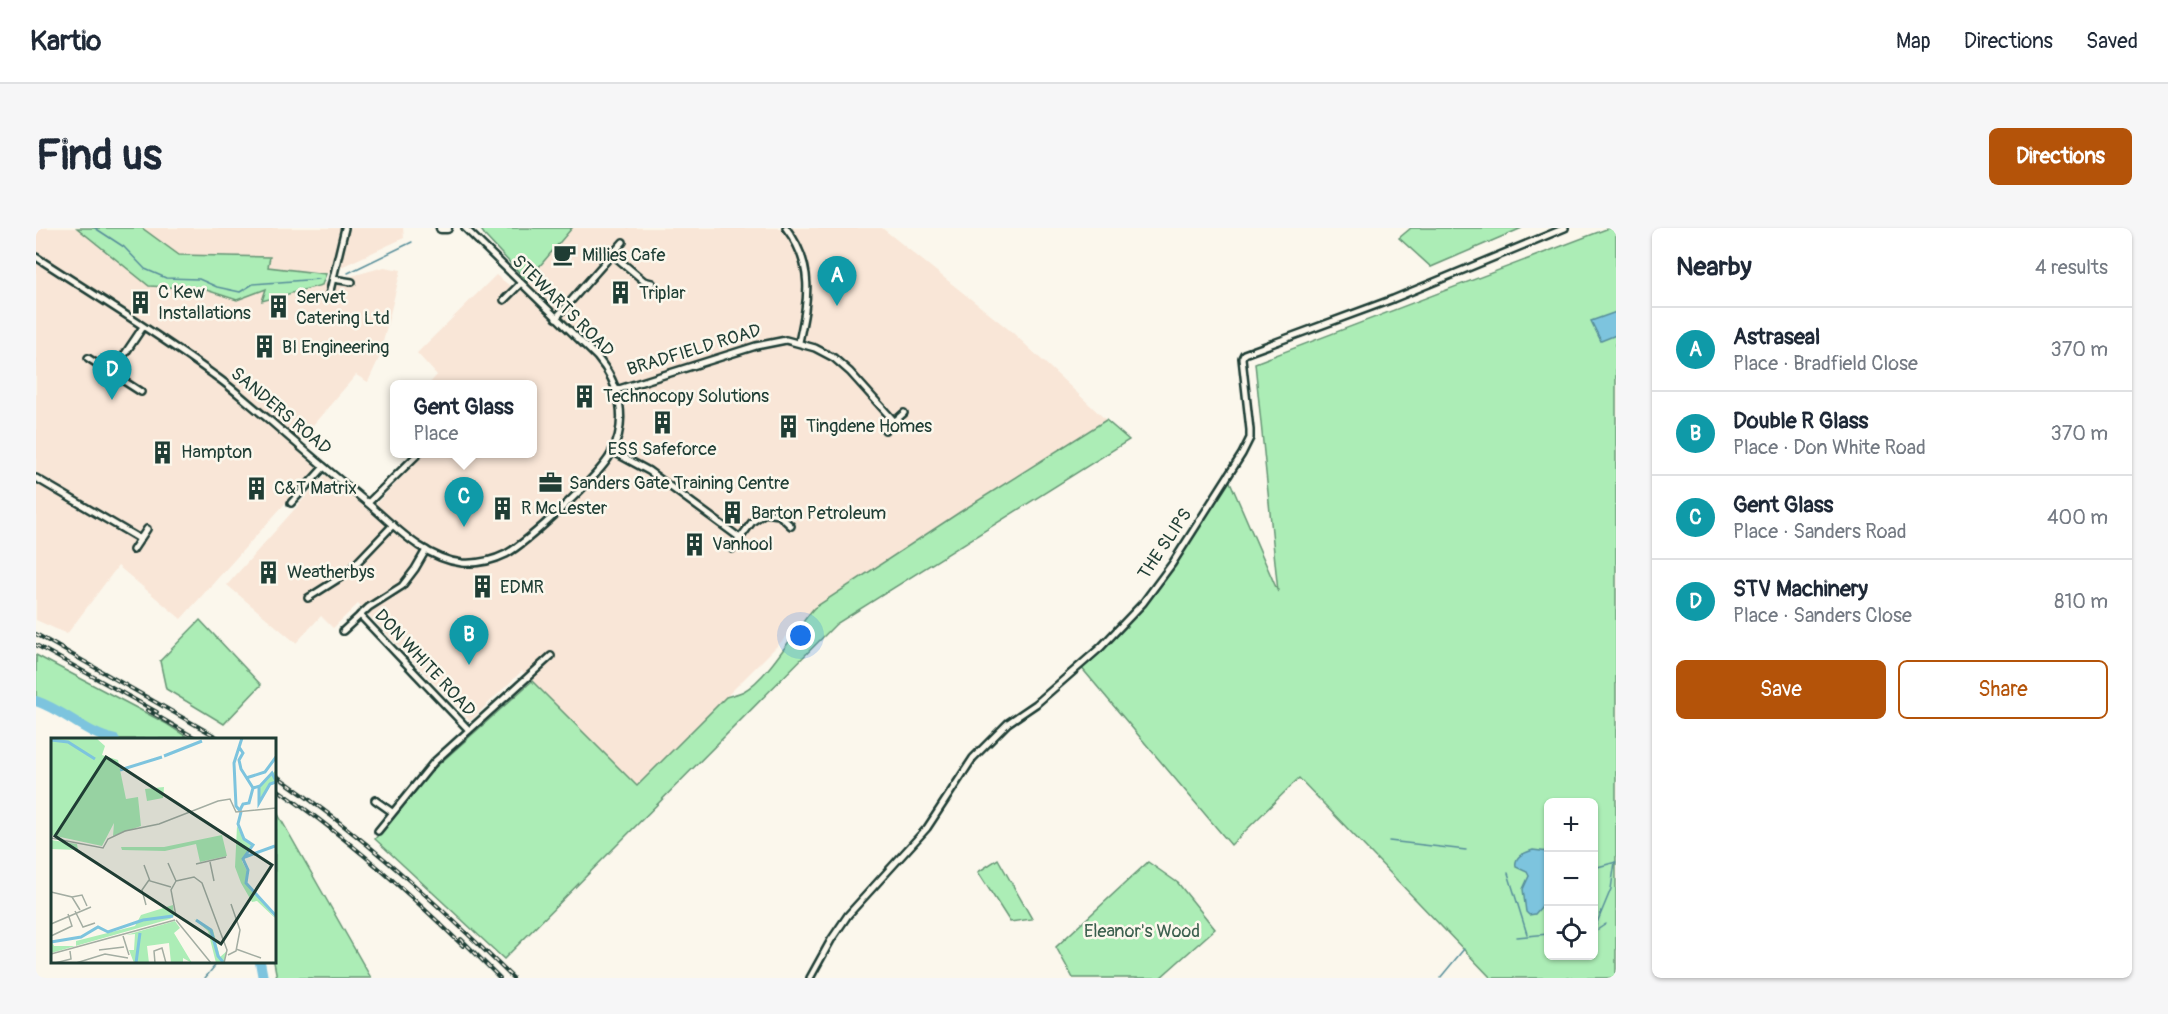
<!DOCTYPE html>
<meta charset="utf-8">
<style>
:root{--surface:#fff;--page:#f6f6f7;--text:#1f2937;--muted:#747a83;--line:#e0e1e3;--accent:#b45309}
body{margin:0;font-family:Pangolin,sans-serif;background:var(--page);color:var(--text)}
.controls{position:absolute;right:18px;bottom:18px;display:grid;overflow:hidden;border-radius:9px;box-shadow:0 2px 4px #0004}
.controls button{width:54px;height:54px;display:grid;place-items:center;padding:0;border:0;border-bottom:2px solid var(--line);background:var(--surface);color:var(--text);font:30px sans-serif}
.you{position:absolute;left:765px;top:408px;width:21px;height:21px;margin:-15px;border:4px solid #fff;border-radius:50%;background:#1a73e8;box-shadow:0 0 0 9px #1a73e833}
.badge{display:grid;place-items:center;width:39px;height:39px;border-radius:50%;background:var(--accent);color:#fff;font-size:20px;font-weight:700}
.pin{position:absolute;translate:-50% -50px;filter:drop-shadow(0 2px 3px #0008)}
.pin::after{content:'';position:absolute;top:32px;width:21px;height:18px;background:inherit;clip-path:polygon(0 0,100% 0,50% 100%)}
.popup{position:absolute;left:354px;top:152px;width:147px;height:78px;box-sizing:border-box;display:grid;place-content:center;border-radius:9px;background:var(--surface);filter:drop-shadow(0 2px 4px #0005);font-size:20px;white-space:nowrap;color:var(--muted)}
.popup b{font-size:22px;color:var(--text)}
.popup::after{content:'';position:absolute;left:50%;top:100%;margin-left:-12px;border:12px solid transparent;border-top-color:var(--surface)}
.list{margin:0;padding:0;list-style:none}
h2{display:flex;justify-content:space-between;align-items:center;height:78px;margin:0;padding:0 24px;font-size:26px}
h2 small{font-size:20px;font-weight:400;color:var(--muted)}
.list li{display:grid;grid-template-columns:39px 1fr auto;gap:18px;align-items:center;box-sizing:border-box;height:84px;padding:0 24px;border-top:2px solid var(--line)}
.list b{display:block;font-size:22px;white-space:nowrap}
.list p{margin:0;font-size:20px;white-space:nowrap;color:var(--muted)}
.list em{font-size:20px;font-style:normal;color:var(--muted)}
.actions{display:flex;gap:12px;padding:18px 24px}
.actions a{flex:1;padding:14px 0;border:2px solid var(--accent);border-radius:9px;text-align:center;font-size:21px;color:var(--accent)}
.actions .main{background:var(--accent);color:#fff}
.icon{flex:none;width:33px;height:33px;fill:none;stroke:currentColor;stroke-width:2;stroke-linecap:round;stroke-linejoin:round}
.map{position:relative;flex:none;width:1580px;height:750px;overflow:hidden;border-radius:9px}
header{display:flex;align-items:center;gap:36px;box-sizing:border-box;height:84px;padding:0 30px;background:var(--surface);border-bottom:2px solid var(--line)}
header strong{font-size:28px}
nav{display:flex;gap:33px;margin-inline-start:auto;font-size:21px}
.intro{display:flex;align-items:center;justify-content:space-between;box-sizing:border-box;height:144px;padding:0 36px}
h1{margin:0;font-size:42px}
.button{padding:15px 27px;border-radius:9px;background:var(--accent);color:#fff;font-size:21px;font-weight:700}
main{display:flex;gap:36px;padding:0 36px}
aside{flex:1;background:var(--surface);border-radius:9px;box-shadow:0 2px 4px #0004}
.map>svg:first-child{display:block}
.built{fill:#f9e6d7}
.green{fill:#acedb6;stroke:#669575;stroke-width:1.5;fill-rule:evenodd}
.water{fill:#7dc4de;stroke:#578e9a;stroke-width:1.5}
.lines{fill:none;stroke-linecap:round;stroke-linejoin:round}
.stream{stroke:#578e9a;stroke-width:1.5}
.river{stroke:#7dc4de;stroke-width:10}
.street-casing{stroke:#1f3d34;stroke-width:10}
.primary-casing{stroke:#1f3d34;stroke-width:13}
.street{stroke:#fbf7ec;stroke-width:5}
.primary{stroke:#fbf7ec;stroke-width:8}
.rail-casing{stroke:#1f3d34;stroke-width:4}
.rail{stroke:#fbf7ec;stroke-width:1.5;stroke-dasharray:4.5;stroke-linecap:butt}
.labels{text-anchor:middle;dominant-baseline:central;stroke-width:5;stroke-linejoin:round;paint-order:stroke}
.poi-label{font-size:18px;fill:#1f3d34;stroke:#fbf7ec;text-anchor:start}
.street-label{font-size:18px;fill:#1f3d34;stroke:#fbf7ec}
.park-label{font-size:18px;fill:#3b604e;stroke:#fbf7ec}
.inset-river{fill:none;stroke:#7dc4de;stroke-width:3}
.inset-road{fill:none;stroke:#a3ada2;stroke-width:1.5}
.view{fill:#1f3d34;fill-opacity:0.15;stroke:#1f3d34;stroke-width:3}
.inset-edge{fill:none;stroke:#1f3d34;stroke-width:3}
</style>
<header>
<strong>Kartio</strong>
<nav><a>Map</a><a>Directions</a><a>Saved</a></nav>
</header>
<div class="intro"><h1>Find us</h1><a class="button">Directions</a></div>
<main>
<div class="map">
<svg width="1580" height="750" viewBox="0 0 1580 750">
<rect width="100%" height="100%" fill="#fbf7ec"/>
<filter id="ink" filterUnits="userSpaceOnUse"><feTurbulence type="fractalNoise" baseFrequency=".0167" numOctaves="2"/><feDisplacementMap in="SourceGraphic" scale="12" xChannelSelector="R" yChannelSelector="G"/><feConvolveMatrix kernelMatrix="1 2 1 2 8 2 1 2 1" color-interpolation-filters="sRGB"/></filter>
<g filter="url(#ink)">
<g class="built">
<path d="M0,0H41L113,58L167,61L201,72L231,61L226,73L348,39L365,42L343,130L332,154L320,147L258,219L282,239L145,391L82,338L31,406L0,392Z"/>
<path d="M106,0H367L368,10L290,46L231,39L234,29L143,27Z"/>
<path d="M536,0H846L976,104L1070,192L924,284L788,374L764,395L601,558L486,443L434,493L322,376L297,400L285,388L260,415L191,357L290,246L333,283L388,226H497V156H393L401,147L381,125L460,47L482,64Z"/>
</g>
<g class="green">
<path d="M41,0H106L143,27L234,29L232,39L290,46L286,57L226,73L230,61L201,72L167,61L113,58Z"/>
<path d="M444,0H536L491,53L450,9Z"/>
<path d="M1375,0H1486L1395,39L1363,10Z"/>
<path d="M1573,0H1580V750H1455L1263,550L1195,617L1044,438L1107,375L1192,249L1242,364L1219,135ZM1512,574H1558V728H1512Z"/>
<path d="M1070,192L1093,212L800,396L468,731L339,611L392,546L496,453L601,558L690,469C696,467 702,466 708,463C733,449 758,403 778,380L924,284Z"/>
<path d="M164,392L225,457L188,496L130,461L124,433Z"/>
<path d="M0,427L131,496L154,511H75L57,504L18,480L0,473Z"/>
<path d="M239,581L335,750H241L238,734Z"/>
<path d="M962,631L996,691L974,694L942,644Z"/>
<path d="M1112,634L1142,655L1179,701L1124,750H1037L1020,719Z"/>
</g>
<g class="water">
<path d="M1580,84V107L1565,113L1555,93Z"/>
<path d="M1497,622L1512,624V678H1506L1499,686L1493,687L1490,684L1487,661L1493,648L1491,644L1480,639C1478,628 1488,625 1497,622Z"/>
</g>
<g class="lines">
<g class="stream">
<path d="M59,0L88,19L109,41L130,50L163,51L181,59L204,64L217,56L283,51"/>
<path d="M312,45L376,14"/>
<path d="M1353,613L1430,622"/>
<path d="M1558,640L1580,634"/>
<path d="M1472,645L1491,706"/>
<path d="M1558,702L1575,661L1579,634"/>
<path d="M1558,704L1570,696"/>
<path d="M1481,709L1512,706"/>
<path d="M169,750L182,734"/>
<path d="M1404,750L1428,721"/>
</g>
<g class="river">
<path d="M0,473C28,482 50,506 79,512"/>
<path d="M224,734L227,750"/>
</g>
<defs>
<g id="street">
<path d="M750,0C779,38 772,71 763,114"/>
<path d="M576,26L608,53L616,55"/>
<path d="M0,29C60,68 121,105 178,147C197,160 213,176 231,190C263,218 295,245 328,272C357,296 386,330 426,335C442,336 456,333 470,326C492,314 563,248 575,226C593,193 584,156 561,129L429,0"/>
<path d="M297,51L316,54"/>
<path d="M293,67L309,0"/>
<path d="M468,72L484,56"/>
<path d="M520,90L587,14"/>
<path d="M52,130L105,164"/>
<path d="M76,145L107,99"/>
<path d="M580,162L720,118L750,112L779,120L798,130L814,144L858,193"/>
<path d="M849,202L868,185"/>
<path d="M576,223L613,243L704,310"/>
<path d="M0,250L104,311"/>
<path d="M255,275L288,239"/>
<path d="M332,275L382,226"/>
<path d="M696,321L716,294L729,285L743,287L755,298"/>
<path d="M97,322L111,301"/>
<path d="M272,370L310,346L357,297"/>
<path d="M324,387L433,502"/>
<path d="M307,403L333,379L366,358L379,341L390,322"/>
<path d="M339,572L356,584"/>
<path d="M342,603L398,534L515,428"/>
<path d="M774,750L795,712L812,687L891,600L937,530L972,495L1000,476L1065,419L1107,375L1136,336L1206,226L1214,210V202L1206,130L1208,126L1357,71L1529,0"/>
</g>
<path id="primary" d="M405,0H411"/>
</defs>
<use href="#street" class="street-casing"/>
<use href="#primary" class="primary-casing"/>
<use href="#street" class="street"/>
<use href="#primary" class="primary"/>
<defs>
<g id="rail">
<path d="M0,406L186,512"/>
<path d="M0,417L121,484"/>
<path d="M111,482L163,512"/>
<path d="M238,546C325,606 402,676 477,750"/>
<path d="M238,559C307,606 368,660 427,718"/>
<path d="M425,711L464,750"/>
</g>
</defs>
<use href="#rail" class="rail-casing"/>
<use href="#rail" class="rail"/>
</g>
</g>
<defs>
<symbol id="cafe-bare" viewBox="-9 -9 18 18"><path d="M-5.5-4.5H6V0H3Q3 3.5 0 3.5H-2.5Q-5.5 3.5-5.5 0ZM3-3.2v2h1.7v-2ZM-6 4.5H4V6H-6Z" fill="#1f3d34" stroke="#fbf7ec" stroke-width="2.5" paint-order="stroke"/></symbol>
<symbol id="building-bare" viewBox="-9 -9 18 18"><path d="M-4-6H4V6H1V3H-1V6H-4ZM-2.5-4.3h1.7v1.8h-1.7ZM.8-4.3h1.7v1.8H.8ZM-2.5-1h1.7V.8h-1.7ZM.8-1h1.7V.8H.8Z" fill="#1f3d34" stroke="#fbf7ec" stroke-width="2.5" paint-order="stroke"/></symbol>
<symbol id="office-bare" viewBox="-9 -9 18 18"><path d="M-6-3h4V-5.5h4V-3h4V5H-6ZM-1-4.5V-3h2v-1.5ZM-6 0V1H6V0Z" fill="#1f3d34" stroke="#fbf7ec" stroke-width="2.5" paint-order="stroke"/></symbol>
</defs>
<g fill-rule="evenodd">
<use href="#cafe-bare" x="512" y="10" width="33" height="33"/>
<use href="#building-bare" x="568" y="48" width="33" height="33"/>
<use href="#building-bare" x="88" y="58" width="33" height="33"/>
<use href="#building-bare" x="226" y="62" width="33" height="33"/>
<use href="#building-bare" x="212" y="102" width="33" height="33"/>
<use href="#building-bare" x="532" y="152" width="33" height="33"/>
<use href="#building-bare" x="610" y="178" width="33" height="33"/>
<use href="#building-bare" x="736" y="182" width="33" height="33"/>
<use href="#building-bare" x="110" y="208" width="33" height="33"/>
<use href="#office-bare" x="498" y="238" width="33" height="33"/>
<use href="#building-bare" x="204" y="244" width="33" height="33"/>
<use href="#building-bare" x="450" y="264" width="33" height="33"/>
<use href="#building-bare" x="680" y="268" width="33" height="33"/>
<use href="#building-bare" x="642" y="300" width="33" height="33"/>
<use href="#building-bare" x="216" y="328" width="33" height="33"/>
<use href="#building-bare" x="430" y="342" width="33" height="33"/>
</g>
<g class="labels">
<g class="poi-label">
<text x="546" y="27">Millies Cafe</text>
<text x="122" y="64">C Kew<tspan x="122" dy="21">Installations</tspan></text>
<text x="603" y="65">Triplar</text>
<text x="260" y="69">Servet<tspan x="260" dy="21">Catering Ltd</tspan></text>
<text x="246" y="119">BI Engineering</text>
<text x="567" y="168">Technocopy Solutions</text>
<text x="770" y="198">Tingdene Homes</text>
<text x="626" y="221" text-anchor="middle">ESS Safeforce</text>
<text x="145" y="224">Hampton</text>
<text x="533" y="255">Sanders Gate Training Centre</text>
<text x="238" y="260">C&amp;T Matrix</text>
<text x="485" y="280">R McLester</text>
<text x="715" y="285">Barton Petroleum</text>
<text x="676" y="316">Vanhool</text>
<text x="251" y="344">Weatherbys</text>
<text x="464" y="359">EDMR</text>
</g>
<g class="street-label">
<text transform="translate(527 78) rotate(45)">STEWARTS ROAD</text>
<text transform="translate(658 122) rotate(-17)">BRADFIELD ROAD</text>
<text transform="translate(245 183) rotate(40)">SANDERS ROAD</text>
<text transform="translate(1129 316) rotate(-56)">THE SLIPS</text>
<text transform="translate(389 435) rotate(47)">DON WHITE ROAD</text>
</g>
<g class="park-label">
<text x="1106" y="703">Eleanor's Wood</text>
</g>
</g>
<g transform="translate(15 510)">
<rect width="225" height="225" fill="#fbf7ec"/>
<path d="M0,0H45L54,8L51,17L67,22L75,61L87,59L90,88L62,98L63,85L51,108L0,97ZM225,32V44L219,46L208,65V49ZM113,49L112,60L96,63L94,51ZM186,88L192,100L202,107L191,123L196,133L195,144L225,181L206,163L201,164L190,145L184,129ZM171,97L176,118L149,124L145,106L114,113L71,112L70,109H113ZM0,102L26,106L27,112L0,111ZM122,167L123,178L119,181L0,215V202L3,208H25V203L84,188L90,177ZM143,181L162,192L169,219L176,213L173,225H165L157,193ZM124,183L129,190L123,195L141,225L132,220V225H120L118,205L96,208L98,225H83L78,212H83L84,196L75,197Z" fill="#acedb6"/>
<path class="inset-river" d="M191,0L183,25L185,68L190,74L187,86L193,101L202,107L192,121L197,132L195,145L225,178M0,2L17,4L44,21M188,9L192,15L188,22L190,31L202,50L198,65L192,66L189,72M113,18L151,3M69,32L111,19M195,40L214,34L225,19M208,49V65L219,46L225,44M202,50L209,48L221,35L225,43M194,119L224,108M145,182L160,192L167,218L172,224M0,204L30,199L47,189L57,194L92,182L122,178M85,225L89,195"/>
<path class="inset-road" d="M0,100L52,110L57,101L74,93L108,86L167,63L179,61L185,74L225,70M159,124L163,143M117,125L125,143M145,126L175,119M93,127L99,143L120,149M125,143L143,139L151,145L176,212L173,225M125,143L120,152L125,178M0,154L21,159L29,172M21,159L31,157L36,168M95,167L91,152L98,142M24,173L32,189L44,185M125,182L160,225M0,186L40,169M0,198L21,188L17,176M72,198L78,217M185,211L210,220M48,212L73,209M0,216L124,182M177,217L185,213L189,192L180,166M4,225L20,221L19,213M25,225L54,216L77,220M104,225L103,213L111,210L115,225"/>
<path class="view" d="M55,19L221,127L170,206L4,98Z"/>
<rect width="225" height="225" class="inset-edge"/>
</g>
</svg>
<div class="controls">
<button>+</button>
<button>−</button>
<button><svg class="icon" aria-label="locate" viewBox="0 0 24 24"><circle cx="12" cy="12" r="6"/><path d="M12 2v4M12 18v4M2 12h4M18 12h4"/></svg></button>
</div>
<div class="you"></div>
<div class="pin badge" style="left:801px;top:78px;background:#0f9aa8">A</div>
<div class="pin badge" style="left:433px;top:437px;background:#0f9aa8">B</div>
<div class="pin badge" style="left:428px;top:299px;background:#0f9aa8">C</div>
<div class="popup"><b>Gent Glass</b>Place</div>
<div class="pin badge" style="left:76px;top:172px;background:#0f9aa8">D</div>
</div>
<aside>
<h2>Nearby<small>4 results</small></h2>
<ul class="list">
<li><span class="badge" style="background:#0f9aa8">A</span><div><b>Astraseal</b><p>Place · Bradfield Close</p></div><em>370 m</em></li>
<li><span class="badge" style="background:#0f9aa8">B</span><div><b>Double R Glass</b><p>Place · Don White Road</p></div><em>370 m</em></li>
<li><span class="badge" style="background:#0f9aa8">C</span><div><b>Gent Glass</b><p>Place · Sanders Road</p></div><em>400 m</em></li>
<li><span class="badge" style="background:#0f9aa8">D</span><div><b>STV Machinery</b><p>Place · Sanders Close</p></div><em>810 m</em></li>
</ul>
<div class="actions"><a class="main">Save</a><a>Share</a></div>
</aside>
</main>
